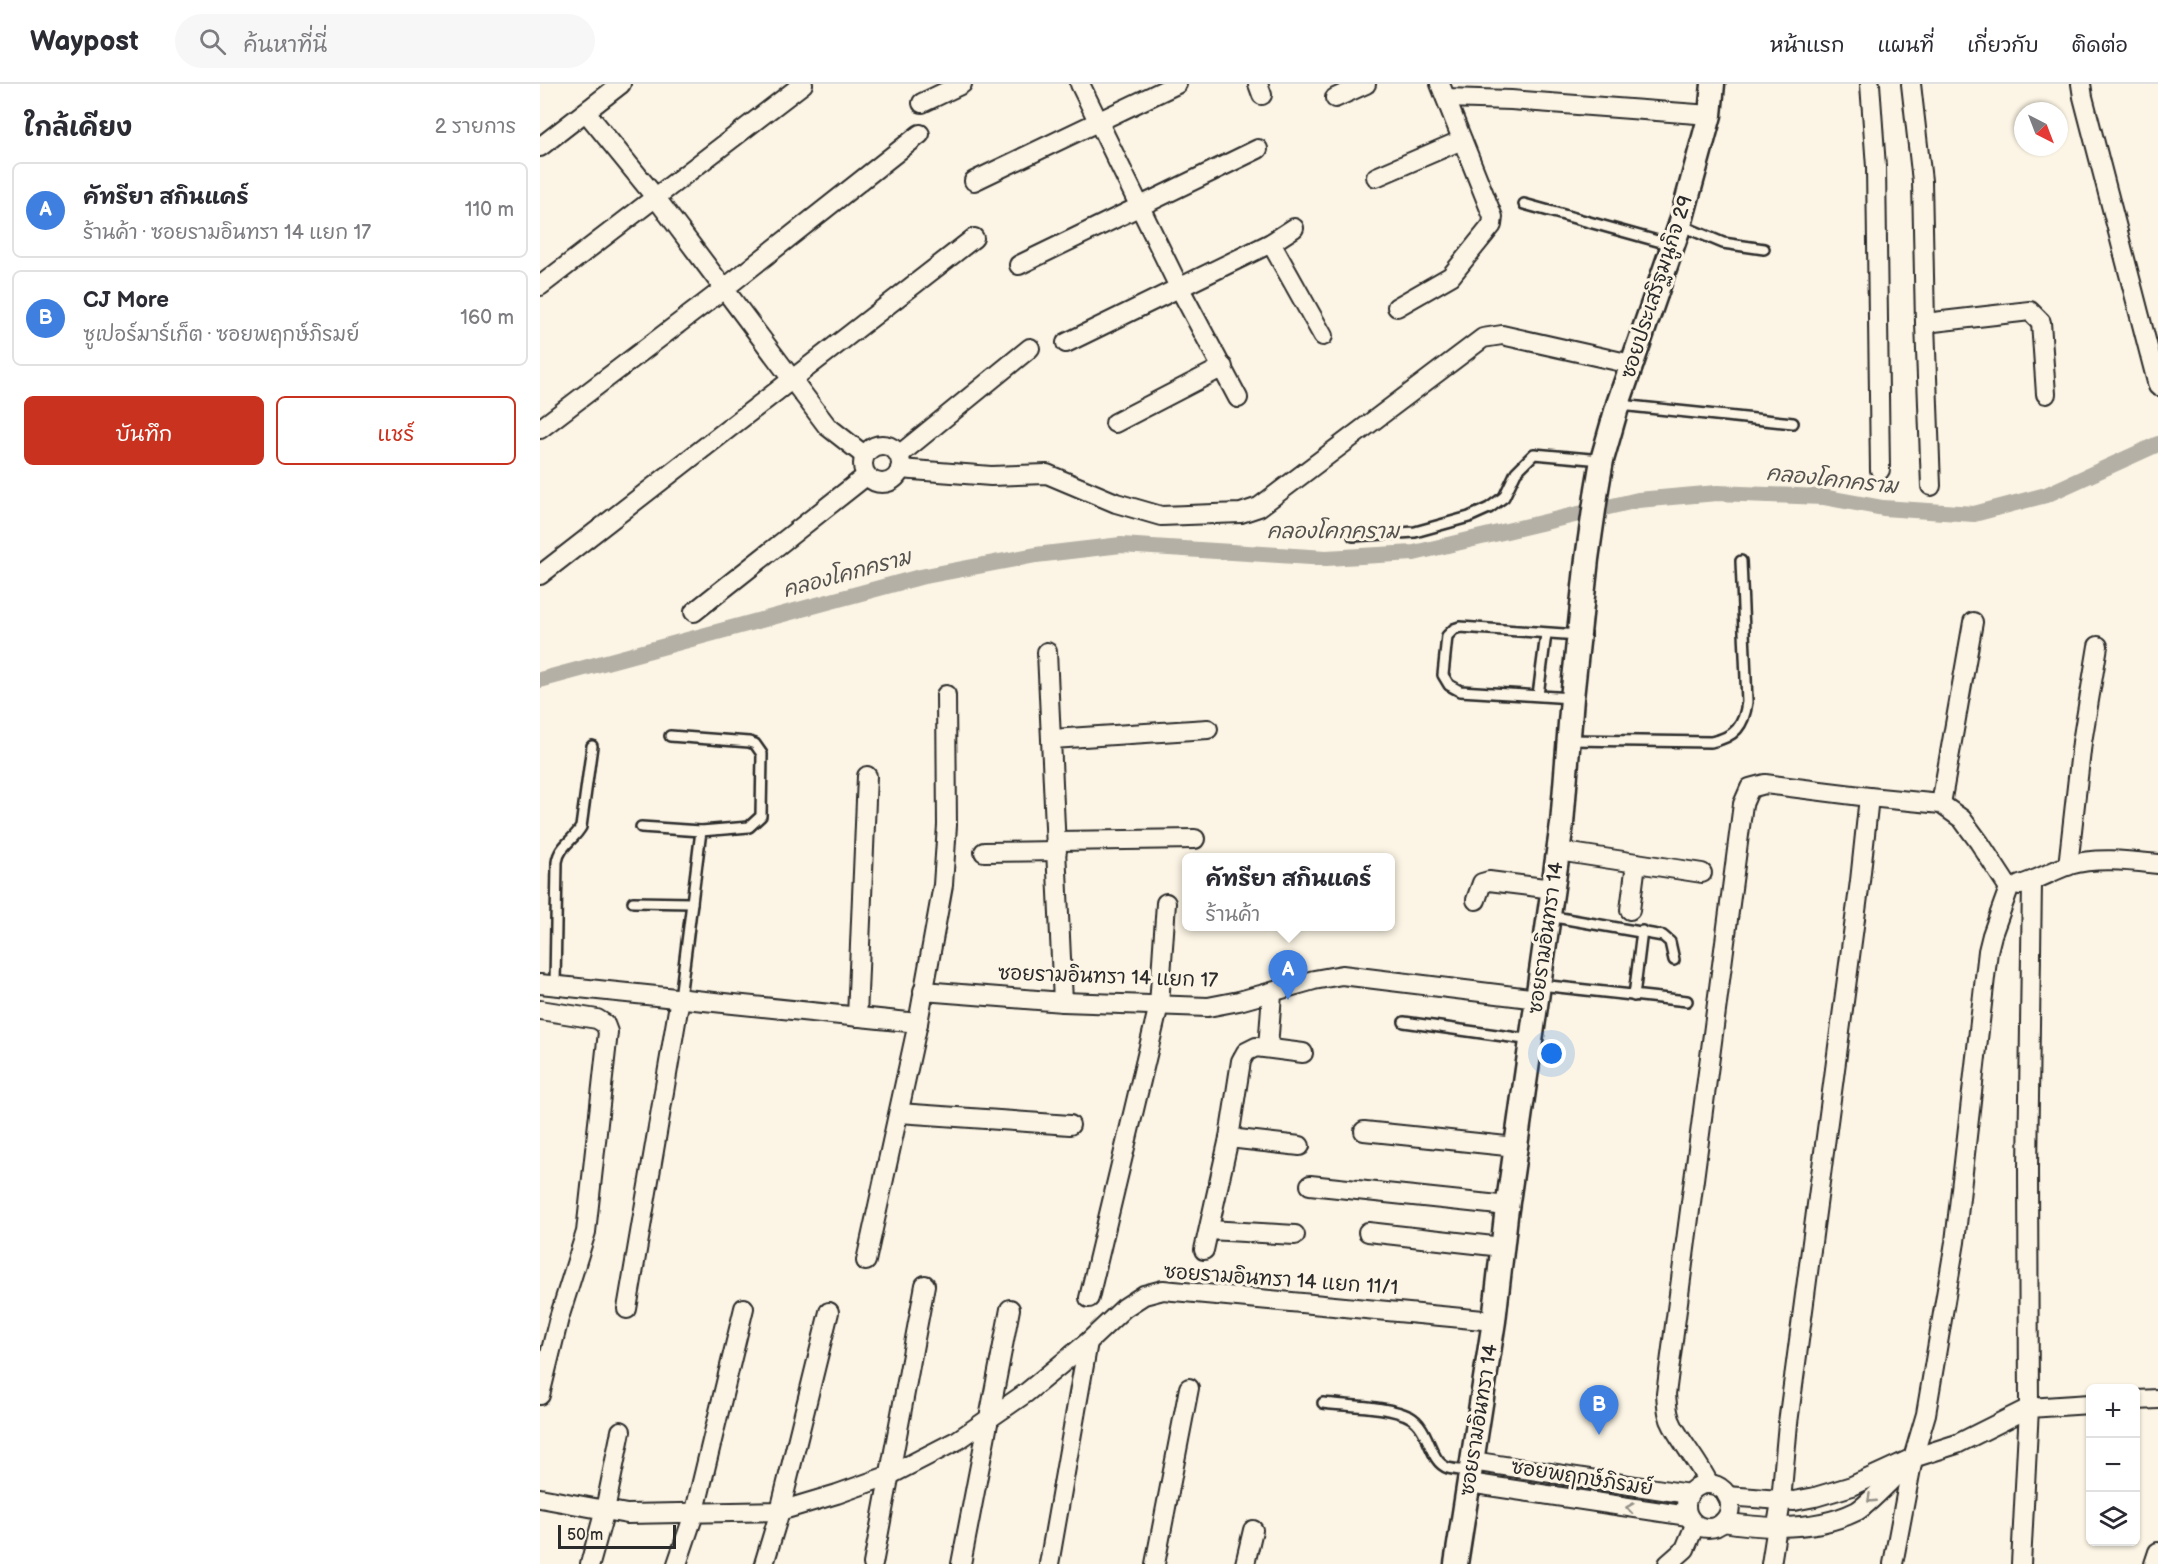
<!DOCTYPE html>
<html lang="th">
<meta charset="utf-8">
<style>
:root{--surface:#fff;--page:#f7f7f7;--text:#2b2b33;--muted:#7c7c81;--line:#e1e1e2;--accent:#c8321e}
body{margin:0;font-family:"Balsamiq Sans","Playpen Sans Thai",sans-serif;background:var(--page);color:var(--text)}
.controls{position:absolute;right:18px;bottom:18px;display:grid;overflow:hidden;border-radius:9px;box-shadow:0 2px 4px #0004}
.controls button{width:54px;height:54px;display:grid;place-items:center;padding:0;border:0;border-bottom:2px solid var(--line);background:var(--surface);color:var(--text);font:30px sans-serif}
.compass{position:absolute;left:1474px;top:18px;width:54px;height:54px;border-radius:50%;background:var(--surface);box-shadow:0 2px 4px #0004;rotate:138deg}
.scale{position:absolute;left:18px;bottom:15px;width:118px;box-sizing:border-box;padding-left:6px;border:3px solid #2b2b2b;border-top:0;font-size:16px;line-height:21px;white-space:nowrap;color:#2b2b2b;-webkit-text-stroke:4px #fcf5e5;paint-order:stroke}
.you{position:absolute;left:1012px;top:970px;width:21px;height:21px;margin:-15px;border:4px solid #fff;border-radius:50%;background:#1a73e8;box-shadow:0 0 0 9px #1a73e833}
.badge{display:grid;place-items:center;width:39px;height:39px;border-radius:50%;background:var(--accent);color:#fff;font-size:20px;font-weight:700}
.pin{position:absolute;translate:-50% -50px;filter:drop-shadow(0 2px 3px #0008)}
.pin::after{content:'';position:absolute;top:32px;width:21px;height:18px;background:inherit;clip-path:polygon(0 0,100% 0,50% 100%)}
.popup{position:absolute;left:642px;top:769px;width:213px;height:78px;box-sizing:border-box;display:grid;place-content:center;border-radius:9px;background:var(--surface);filter:drop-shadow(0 2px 4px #0005);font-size:20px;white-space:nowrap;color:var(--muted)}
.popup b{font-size:22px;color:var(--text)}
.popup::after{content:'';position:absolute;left:50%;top:100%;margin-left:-12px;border:12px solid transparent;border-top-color:var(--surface)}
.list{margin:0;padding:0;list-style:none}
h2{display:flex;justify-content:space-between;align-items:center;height:78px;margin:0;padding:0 24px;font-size:26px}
h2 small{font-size:20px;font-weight:400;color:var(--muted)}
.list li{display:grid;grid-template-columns:39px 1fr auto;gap:18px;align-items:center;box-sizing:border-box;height:96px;margin:0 12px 12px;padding:0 12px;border:2px solid var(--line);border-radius:9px}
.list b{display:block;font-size:22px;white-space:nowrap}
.list p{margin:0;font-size:20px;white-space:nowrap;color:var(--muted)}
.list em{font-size:20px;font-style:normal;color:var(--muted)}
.actions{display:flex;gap:12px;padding:18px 24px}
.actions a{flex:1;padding:14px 0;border:2px solid var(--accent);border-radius:9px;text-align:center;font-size:21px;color:var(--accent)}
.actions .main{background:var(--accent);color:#fff}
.icon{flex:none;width:33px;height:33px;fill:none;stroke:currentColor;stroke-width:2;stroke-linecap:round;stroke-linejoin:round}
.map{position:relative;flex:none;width:1618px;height:1480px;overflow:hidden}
header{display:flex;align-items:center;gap:36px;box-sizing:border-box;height:84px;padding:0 30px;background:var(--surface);border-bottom:2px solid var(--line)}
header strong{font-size:28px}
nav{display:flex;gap:33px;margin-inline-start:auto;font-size:21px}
.search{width:420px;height:54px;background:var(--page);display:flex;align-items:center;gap:15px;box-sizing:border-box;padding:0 21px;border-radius:33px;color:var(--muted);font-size:22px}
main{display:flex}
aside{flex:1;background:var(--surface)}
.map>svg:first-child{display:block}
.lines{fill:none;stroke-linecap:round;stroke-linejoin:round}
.canal{stroke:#b4b0a5;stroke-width:16}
.service-casing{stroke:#2b2b2b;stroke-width:14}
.minor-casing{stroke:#2b2b2b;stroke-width:22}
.tertiary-casing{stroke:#2b2b2b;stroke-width:27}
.service{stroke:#fcf5e5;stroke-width:9}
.minor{stroke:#fcf5e5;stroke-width:18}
.tertiary{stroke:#fcf5e5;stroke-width:22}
.oneway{stroke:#949088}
.labels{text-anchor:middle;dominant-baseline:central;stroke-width:6;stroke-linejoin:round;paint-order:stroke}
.street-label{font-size:20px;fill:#2b2b2b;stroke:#fcf5e5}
.water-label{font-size:21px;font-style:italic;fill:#545350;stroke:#fcf5e5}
</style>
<header>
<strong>Waypost</strong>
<div class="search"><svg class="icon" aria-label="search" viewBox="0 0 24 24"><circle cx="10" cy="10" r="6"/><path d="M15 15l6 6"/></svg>ค้นหาที่นี่</div>
<nav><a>หน้าแรก</a><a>แผนที่</a><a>เกี่ยวกับ</a><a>ติดต่อ</a></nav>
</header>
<main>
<aside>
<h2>ใกล้เคียง<small>2 รายการ</small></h2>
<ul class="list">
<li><span class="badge" style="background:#3f7fe0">A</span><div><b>คัทรียา สกินแคร์</b><p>ร้านค้า · ซอยรามอินทรา 14 แยก 17</p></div><em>110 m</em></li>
<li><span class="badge" style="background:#3f7fe0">B</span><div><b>CJ More</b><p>ซูเปอร์มาร์เก็ต · ซอยพฤกษ์ภิรมย์</p></div><em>160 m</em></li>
</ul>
<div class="actions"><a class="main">บันทึก</a><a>แชร์</a></div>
</aside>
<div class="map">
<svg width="1618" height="1480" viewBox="0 0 1618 1480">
<rect width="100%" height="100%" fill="#fcf5e5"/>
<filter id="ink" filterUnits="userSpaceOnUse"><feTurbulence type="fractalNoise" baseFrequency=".0167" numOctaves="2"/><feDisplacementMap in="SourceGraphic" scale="12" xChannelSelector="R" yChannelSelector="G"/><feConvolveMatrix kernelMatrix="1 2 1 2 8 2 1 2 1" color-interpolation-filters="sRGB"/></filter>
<g filter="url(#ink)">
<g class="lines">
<path class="canal" d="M0,596L380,493L496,471L581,461L786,474L874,469L1098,416L1177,409L1283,413L1343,424L1434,430L1506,411L1618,360"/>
<defs>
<g id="service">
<path d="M984,120L1132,161"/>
<path d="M1140,141L1183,159L1224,165"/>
<path d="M1080,321L1253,339"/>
<path d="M813,452L875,448L929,433L949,424L964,413L976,388L994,370L1062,376"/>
<path d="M998,611L1006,550"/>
<path d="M1032,614L920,607L909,601L903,591L907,552L914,545L920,543L1039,551"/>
<path d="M130,652L209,658L215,660L222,670L221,732L209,743L161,747L140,914"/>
<path d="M1029,656L1171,658C1195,653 1204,642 1207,618L1201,477"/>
<path d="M101,743L161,747"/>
<path d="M93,818L152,819"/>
<path d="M1009,832L1123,852L1130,858L1134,876"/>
<path d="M15,901L17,778C19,762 34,756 41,743L52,662"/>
<path d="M1000,901L1147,917"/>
<path d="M1094,912L1102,847"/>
<path d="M864,938L992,956"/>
<path d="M783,1319C807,1322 850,1322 870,1333C890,1344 889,1378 908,1384C915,1386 923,1386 931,1387"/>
</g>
<g id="minor">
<path d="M540,0L639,203L698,314"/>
<path d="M718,0L722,11"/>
<path d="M1330,0L1336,83L1340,386"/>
<path d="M1371,0L1382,97L1385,239L1391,402"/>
<path d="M1541,0L1543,13L1618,302"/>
<path d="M795,14L826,0"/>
<path d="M906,14L971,16L1170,31"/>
<path d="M382,19L422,0"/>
<path d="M46,28L116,114L287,342L324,371"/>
<path d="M0,63L81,0"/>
<path d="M836,93L922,56"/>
<path d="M434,97L637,0"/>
<path d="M731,159L783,252"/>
<path d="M479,181L718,65"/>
<path d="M0,202L263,0"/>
<path d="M857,223L911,192L952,141L953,133L900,0"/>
<path d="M1385,239L1490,227L1501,238L1506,310"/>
<path d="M526,259L731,159L754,144"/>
<path d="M575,339L683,283"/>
<path d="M0,345L185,204L380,50"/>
<circle cx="342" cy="380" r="19"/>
<path d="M359,371L490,264"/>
<path d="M360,385L451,392L507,390L576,419L621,432L701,429L719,423L943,254L962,251L1091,280"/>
<path d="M0,491L434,154"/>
<path d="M154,528L326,392"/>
<path d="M507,568L523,918"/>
<path d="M512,655L668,645"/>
<path d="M1401,720L1433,538"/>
<path d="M517,757L655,755"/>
<path d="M1018,767L1162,789"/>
<path d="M444,768L517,767"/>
<path d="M1528,782L1542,658L1558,562"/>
<path d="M1480,801C1497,796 1512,787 1529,781C1557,773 1589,777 1618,780"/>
<path d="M936,816L942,799L949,797L1013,805"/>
<path d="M1090,826L1096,779"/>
<path d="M0,900L378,939"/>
<path d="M383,907L523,918L668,923L699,917L774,896L802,891L998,915"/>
<path d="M0,926L57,935L65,940L68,948L46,1148L19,1234L0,1311"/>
<path d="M317,933L327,692"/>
<path d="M728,964L732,910"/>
<path d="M359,1029L530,1041"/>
<path d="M824,1047L976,1063"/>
<path d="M689,1054L760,1062"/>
<path d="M770,1101L968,1122"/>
<path d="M669,1146L755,1151"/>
<path d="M828,1148L962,1163"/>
<path d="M664,1166L689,1054L701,977L706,968L716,963L763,969"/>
<path d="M326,1177L378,939L403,801L407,741L406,611"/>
<path d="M549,1214L619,921L626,819"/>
<path d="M87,1225L140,914"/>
<path d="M1596,1316L1618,1315"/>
<path d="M932,1377L1149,1410"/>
<path d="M929,1399L1148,1432"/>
<path d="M1169,1400C1159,1379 1144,1362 1133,1342C1127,1332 1127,1321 1126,1310L1203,720L1210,704L1225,700L1329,713L1401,720L1422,735L1439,758L1469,804"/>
<circle cx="1168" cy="1422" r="22"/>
<path d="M1187,1412L1254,1417L1275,1413L1312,1402L1373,1374L1417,1360L1489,1324L1550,1320"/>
<path d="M0,1414L87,1430L240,1427L297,1410L350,1391L418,1356L486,1309L548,1258L584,1224L604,1211L623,1206L954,1237"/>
<path d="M1183,1438C1226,1445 1277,1447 1317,1427C1329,1420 1354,1393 1365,1382"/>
<path d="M50,1480L65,1426L81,1347"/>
<path d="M137,1480L155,1427L204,1224"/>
<path d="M224,1480L240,1427L289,1228"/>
<path d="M333,1480L385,1201"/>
<path d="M421,1480L470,1225"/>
<path d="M509,1480L548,1258"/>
<path d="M615,1480L649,1304"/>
<path d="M705,1480L713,1446"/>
<path d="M1128,1480L1145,1465L1155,1441"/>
<path d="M1231,1480L1241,1417L1248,1339L1320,797L1329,713"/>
<path d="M1353,1480L1373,1374L1386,1330L1415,1158L1448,867L1452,851L1469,804"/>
<path d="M1481,1480L1489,1324L1488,1085L1492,798"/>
<path d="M1614,1480L1618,1468"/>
</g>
<path id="tertiary" d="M916,1480L954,1237L966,1132L1022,740L1032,614L1047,475L1057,405L1062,376L1078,320L1140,141L1170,31L1173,0"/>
</defs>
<use href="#service" class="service-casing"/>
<use href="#minor" class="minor-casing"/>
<use href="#tertiary" class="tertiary-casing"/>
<use href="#service" class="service"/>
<use href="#minor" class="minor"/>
<use href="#tertiary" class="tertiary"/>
</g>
<defs><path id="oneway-chevron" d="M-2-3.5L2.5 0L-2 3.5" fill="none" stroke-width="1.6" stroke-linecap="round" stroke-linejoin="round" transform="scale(1.5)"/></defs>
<g class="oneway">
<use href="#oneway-chevron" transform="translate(1331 1415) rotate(137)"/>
<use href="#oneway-chevron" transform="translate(1090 1424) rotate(-171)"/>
</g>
</g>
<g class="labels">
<g class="street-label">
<text transform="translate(1117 203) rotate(-72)">ซอยประเสริฐมนูกิจ 29</text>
<text transform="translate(1006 854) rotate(-82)">ซอยรามอินทรา 14</text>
<text transform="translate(568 893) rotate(2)">ซอยรามอินทรา 14 แยก 17</text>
<text transform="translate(741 1196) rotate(4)">ซอยรามอินทรา 14 แยก 11/1</text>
<text transform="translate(939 1336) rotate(-81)">ซอยรามอินทรา 14</text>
<text transform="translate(1042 1394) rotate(9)">ซอยพฤกษ์ภิรมย์</text>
</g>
<g class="water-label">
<text transform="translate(1292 396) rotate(6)">คลองโคกคราม</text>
<text x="793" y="447">คลองโคกคราม</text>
<text transform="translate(307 490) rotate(-15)">คลองโคกคราม</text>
</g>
</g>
</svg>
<div class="controls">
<button>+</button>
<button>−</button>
<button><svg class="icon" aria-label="layers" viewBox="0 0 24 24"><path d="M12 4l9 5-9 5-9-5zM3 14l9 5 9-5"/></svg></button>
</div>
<svg class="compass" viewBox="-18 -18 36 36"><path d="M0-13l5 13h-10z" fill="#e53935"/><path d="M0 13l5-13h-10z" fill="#7c7c81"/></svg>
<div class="scale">50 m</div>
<div class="you"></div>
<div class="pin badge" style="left:748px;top:916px;background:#3f7fe0">A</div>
<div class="popup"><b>คัทรียา สกินแคร์</b>ร้านค้า</div>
<div class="pin badge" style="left:1059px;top:1351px;background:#3f7fe0">B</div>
</div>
</main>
